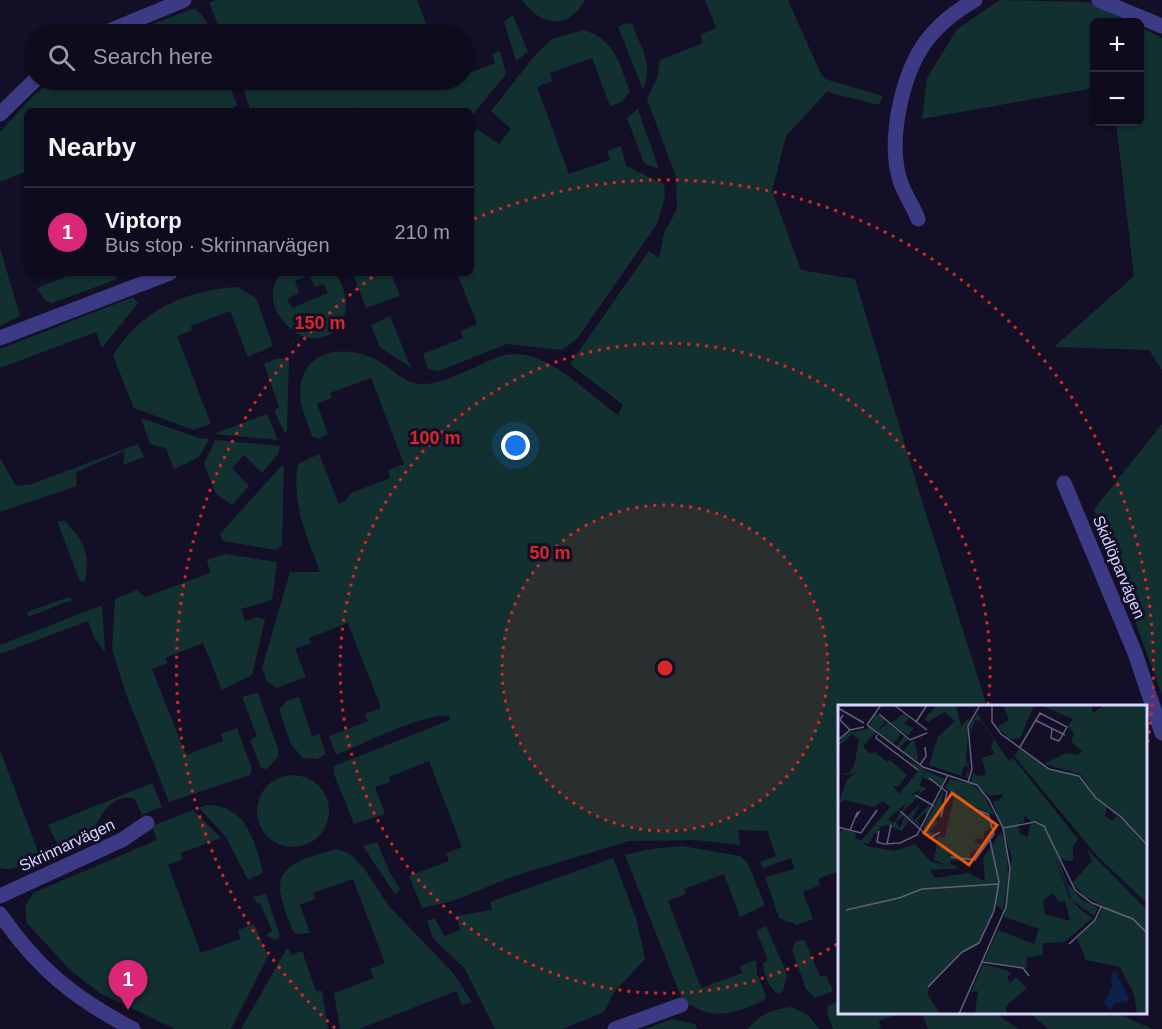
<!DOCTYPE html>
<meta charset="utf-8">
<style>
:root{--surface:#0e0b1c;--page:#171425;--text:#f1f3f6;--muted:#9b9ba3;--line:#2e2b3b;--accent:#db2777}
body{margin:0;font-family:Helvetica,sans-serif;background:var(--page);color:var(--text)}
.controls{position:absolute;right:18px;top:18px;display:grid;overflow:hidden;border-radius:9px;box-shadow:0 2px 4px #0004}
.controls button{width:54px;height:54px;display:grid;place-items:center;padding:0;border:0;border-bottom:2px solid var(--line);background:var(--surface);color:var(--text);font:30px sans-serif}
.you{position:absolute;left:516px;top:446px;width:21px;height:21px;margin:-15px;border:4px solid #fff;border-radius:50%;background:#1a73e8;box-shadow:0 0 0 9px #1a73e833}
.badge{display:grid;place-items:center;width:39px;height:39px;border-radius:50%;background:var(--accent);color:#fff;font-size:20px;font-weight:700}
.pin{position:absolute;translate:-50% -50px;filter:drop-shadow(0 2px 3px #0008)}
.pin::after{content:'';position:absolute;top:32px;width:21px;height:18px;background:inherit;clip-path:polygon(0 0,100% 0,50% 100%)}
.list{margin:0;padding:0;list-style:none}
h2{display:flex;justify-content:space-between;align-items:center;height:78px;margin:0;padding:0 24px;font-size:26px}
h2 small{font-size:20px;font-weight:400;color:var(--muted)}
.list li{display:grid;grid-template-columns:39px 1fr auto;gap:18px;align-items:center;box-sizing:border-box;height:90px;padding:0 24px;border-top:2px solid var(--line)}
.list b{display:block;font-size:22px;white-space:nowrap}
.list p{margin:0;font-size:20px;white-space:nowrap;color:var(--muted)}
.list em{font-size:20px;font-style:normal;color:var(--muted)}
.icon{flex:none;width:33px;height:33px;fill:none;stroke:currentColor;stroke-width:2;stroke-linecap:round;stroke-linejoin:round}
.map{position:relative;flex:none;width:1162px;height:1029px;overflow:hidden}
.search{position:absolute;background:var(--surface);box-shadow:0 2px 4px #0004;left:24px;top:24px;width:450px;height:66px;display:flex;align-items:center;gap:15px;box-sizing:border-box;padding:0 21px;border-radius:33px;color:var(--muted);font-size:22px}
.panel{position:absolute;background:var(--surface);box-shadow:0 2px 4px #0004;left:24px;top:108px;width:450px;height:168px;border-radius:9px}
.map>svg:first-child{display:block}
.green{fill:#12302f;fill-rule:evenodd}
.lines{fill:none;stroke-linecap:round;stroke-linejoin:round}
.minor{stroke:#3d3a85;stroke-width:15}
.ring{fill:none;stroke:#d62828;stroke-width:3;stroke-dasharray:3 6}
.labels{text-anchor:middle;dominant-baseline:central;stroke-width:6;stroke-linejoin:round;paint-order:stroke}
.street-label{font-size:16px;fill:#d9d4ff;stroke:#130f26}
.inset-road{fill:none;stroke:#625e7d;stroke-width:1.5}
.view{fill:#e8590c;fill-opacity:0.15;stroke:#e8590c;stroke-width:3}
.inset-edge{fill:none;stroke:#d9d4ff;stroke-width:3}
.centre{fill:#d62828;stroke:#130f26;stroke-width:3}
.ring-label{font-size:18px;text-anchor:middle;font-weight:bold;fill:#d62828;stroke:#130f26;stroke-width:6;stroke-linejoin:round;paint-order:stroke}
</style>
<div class="map">
<svg width="1162" height="1029" viewBox="0 0 1162 1029">
<rect width="100%" height="100%" fill="#130f26"/>
<g class="green">
<path d="M216,0H417L430,34H222L209,3Z"/>
<path d="M522,0H585C568,31 540,26 522,0Z"/>
<path d="M705,0H788L820,72L825,79L883,96L879,105L827,92L786,136L772,191L801,270L855,279L922,501L987,706H840L839,871L818,879L820,885L803,892L813,919L797,925L779,918L765,877L794,869L791,858L763,868L760,862L776,856L767,831L738,830L740,845L695,840L629,841L511,877L453,901L422,908L409,876L449,861L446,853L462,847L429,761L389,777L390,782L375,787L385,814L354,824L334,774V766L450,720L449,716C426,712 360,745 336,755L329,736L368,721L365,714L381,708L348,623L309,638L311,643L295,649L306,677L276,688L267,681L262,668L290,572H320C307,537 291,503 298,464L319,454L339,504L345,501L351,493L390,478L388,470L404,464L371,378L330,393L332,398L317,404L328,434L318,439L312,436C307,422 300,407 300,392C302,350 343,344 375,359C388,365 399,379 414,383C432,387 450,378 466,371C481,365 497,355 513,354C550,352 590,396 618,415L623,405L570,364L649,251L659,258L664,233L677,209L676,177L647,99L657,78L660,60L703,43L700,35L716,28Z"/>
<path d="M1000,0L1088,2L1130,22H1094V88L922,119L927,78L957,29Z"/>
<path d="M195,8L205,19L211,34H125Z"/>
<path d="M513,15L528,52L516,61L504,22Z"/>
<path d="M626,23L632,24C641,47 654,66 643,89L618,27Z"/>
<path d="M1140,27L1162,38V370L1149,350L1054,347L1134,276L1116,122H1140Z"/>
<path d="M583,30C615,39 619,63 630,91L622,102L610,106L592,58L550,73L552,81L537,87L569,174L610,160L607,151L621,146L626,166L664,184L665,197L657,224L577,339L562,350L507,344L439,371L428,369L423,354L463,338L461,331L477,324L457,273H471V135L477,129L499,144L511,129L491,111L536,54L552,39Z"/>
<path d="M500,51L506,74L471,117V111H357L355,107L343,111H251L240,80H464V75L495,63L492,54Z"/>
<path d="M54,80H228L237,105L228,111H27V171L0,182V132L35,94Z"/>
<path d="M638,109L658,167V169L644,163L627,118Z"/>
<path d="M0,248L20,316L0,326Z"/>
<path d="M75,273H120L115,280L52,303L45,301L37,288Z"/>
<path d="M281,273H335C371,325 310,368 277,312C270,299 272,284 281,273ZM309,275L315,287L324,284L328,293L292,308L287,299L299,293L295,281Z"/>
<path d="M356,273H391L400,296L366,308L354,276Z"/>
<path d="M237,287L256,298L273,346L248,357L230,311L191,326L192,330L177,336L211,424L193,430L134,408L113,356C139,311 186,290 237,287Z"/>
<path d="M133,297L138,303L102,348L96,332L0,368V349Z"/>
<path d="M390,316L411,368L380,347L371,325Z"/>
<path d="M289,358L287,431L284,432L274,410L279,407L264,364L275,359Z"/>
<path d="M267,414L278,440L215,434L216,433Z"/>
<path d="M141,418L199,438L209,439L199,457L174,469L166,448L150,444Z"/>
<path d="M1162,424V695L1094,509Z"/>
<path d="M215,440L280,446L278,454L262,473L244,455L232,468L249,486L232,505L216,494L204,464Z"/>
<path d="M138,444L144,457L123,465L125,451L76,472L77,486L0,512V458L16,486L32,484Z"/>
<path d="M282,465L284,466L282,546L276,550L223,541L220,534Z"/>
<path d="M57,521H65C85,543 90,552 85,582L80,581Z"/>
<path d="M225,554L277,562L272,600L241,609L245,621L258,617L265,620L252,675L222,690L203,643L165,658L167,663L152,669L186,755L223,741L221,734L237,728L252,769L250,775L169,802L126,694L112,649L115,599L137,590L145,597L210,573L207,560Z"/>
<path d="M69,597L72,600L28,617L27,612Z"/>
<path d="M102,605L105,652L95,639L88,621L0,654V645Z"/>
<path d="M258,693L278,748V757L267,769L261,768L250,740L257,736L242,697Z"/>
<path d="M299,697L312,736L319,734L326,754L317,759L302,758L290,742L279,709L288,700Z"/>
<path d="M0,750L39,854C29,864 14,872 0,868Z"/>
<circle cx="293" cy="811" r="36"/>
<path d="M152,783L162,807L142,815L135,799C110,791 96,823 89,841L62,853L48,825Z"/>
<path d="M206,805C246,805 255,840 263,873L248,880L226,837L199,808Z"/>
<path d="M193,810L221,838L181,853L183,859L168,865L201,953L240,939L238,930L254,924L268,956L231,1029H175L100,993L71,971L27,923L25,906L33,893L157,840L152,826Z"/>
<path d="M377,842L390,873L400,889L395,894L363,846Z"/>
<path d="M682,846L740,856L747,862L765,905L740,917L724,874L684,889L686,894L668,901L701,988L742,973L740,966L756,960L757,974L766,995L764,1000C732,1015 712,1022 682,999L625,855L651,849Z"/>
<path d="M337,849L350,854L364,868L388,905L453,973L472,1002L462,1005L456,991L359,1029H340L334,993L374,978L370,969L385,963L353,879L313,893L315,899L300,905L310,933L296,934C289,925 286,914 283,903C269,863 307,858 337,849Z"/>
<path d="M613,858L636,918L645,959L614,992L604,1012L563,1029H495L465,969L433,938L427,921L435,918L444,936L460,930L456,916L492,910L490,902Z"/>
<path d="M266,894L280,936L275,940L266,935L272,931L260,903L256,902L253,897Z"/>
<path d="M766,926L787,974L783,991L779,994C768,989 764,974 763,963L768,960L756,931Z"/>
<path d="M805,940L820,977L826,975L833,991L815,998L806,989L792,950L795,942Z"/>
<path d="M287,948L292,955L302,951L316,991H322L328,1029H241Z"/>
<path d="M839,1001L840,1012L901,1013L879,1021L881,1028L878,1029H833L827,1013L828,1006Z"/>
<path d="M791,1007L808,1015L819,1029H748C760,1014 773,1009 791,1007Z"/>
<path d="M922,1013H994L1019,1029H928Z"/>
<path d="M1030,1013H1117L1152,1029H1048Z"/>
<path d="M672,1019L695,1024L697,1029H646Z"/>
</g>
<g class="lines">
<g class="minor">
<path d="M1099,0L1162,26"/>
<path d="M102,34L184,0"/>
<path d="M0,114L35,80"/>
<path d="M918,219C913,205 902,191 899,177C888,136 903,66 932,34C945,19 959,9 975,0"/>
<path d="M0,338L170,273"/>
<path d="M1064,483L1135,653L1162,733"/>
<path d="M0,896L122,840L147,823"/>
<path d="M0,914C38,969 74,998 133,1029"/>
<path d="M615,1029L681,1005"/>
</g>
</g>
<circle cx="665" cy="668" r="163" fill="#d62828" fill-opacity=".12"/>
<g class="ring">
<circle cx="665" cy="668" r="163"/>
<path d="M837 944A325 325 0 1 1 988 705"/>
<path d="M335 1028A488 488 0 0 1 378 273M474 219A488 488 0 0 1 1146 753"/>
</g>
<g class="labels">
<g class="street-label">
<text transform="translate(1119 567) rotate(67)">Skidlöparvägen</text>
<text transform="translate(67 845) rotate(-25)">Skrinnarvägen</text>
</g>
</g>
<g transform="translate(838 705)">
<rect width="309" height="309" fill="#130f26"/>
<path d="M99,0H118L123,21L131,13L128,55L130,62L126,61L123,71L128,73L131,57L130,73L91,60L100,32L117,16L106,7L90,17L86,14ZM165,0H201L195,3L182,33L172,34L159,22L171,15ZM202,0H253L255,8L266,0H309V138L259,93L242,69L206,59L228,48L240,50L244,46L233,37L236,29L230,21L235,14ZM38,9L48,15L40,26L50,17L53,21L49,24L53,21L63,29L55,39L59,41L66,31L70,34L62,42L65,47L74,35L77,37L81,59L77,54L65,48L35,23L38,27L25,41L32,49L37,47L49,57L52,55L69,70L61,81H55L61,89L80,66L72,56L87,65L83,70L88,66L107,74L104,81L84,72L82,81L89,83L79,91L82,84L75,89L71,87L79,93L65,106L70,111L84,96L74,113L77,115L90,101L94,103L88,114V106L79,116L83,120L87,115L84,122L64,107L68,98L50,114L56,118L62,109L60,107L66,110L58,117L62,123L66,112L71,116L64,126L48,120L42,122L40,129L36,128L31,139L24,137L29,141L57,146L77,139L92,156L110,161L96,155L100,132H107L116,92L107,82L112,74L131,78L144,87L157,111L141,103L132,102V105L146,107L141,109L148,108L155,119V124L148,123L152,127L147,125L145,134L150,135L155,127L149,139L145,134H136L138,138L148,141L143,147L131,143L138,147H132V152L137,153L142,148L138,153L127,155L109,148L123,156L113,155L112,159L121,163L92,165L97,173L130,168L147,176L145,153L163,127L169,144L170,173L165,205L158,200L140,240L123,249L91,282L90,290L102,309H0V129L5,124L18,128L17,132L23,136L52,102L45,96L37,102L7,95L0,99L9,75L23,63L13,70L0,69L11,68L16,61L21,35L14,29L0,42V39L8,28L29,24ZM65,9L71,13L66,19L76,23L70,31L53,18ZM139,9L171,56L174,53L176,58L175,53L240,134L235,141V156H229L221,153L211,127L229,178L244,195L260,203L256,211L234,195L215,147L231,192L244,206L255,213L226,237L205,238L204,250L188,253L189,263L146,256L160,225L196,239L201,224L166,212L174,152L155,96H160L166,89L152,91L133,77L135,67L138,71L148,70L144,53L156,49L153,41L156,35L143,16L137,15L133,26L131,22ZM187,110L193,117H204L192,120L190,132L182,129L180,119L186,117ZM215,188L221,197L227,196L232,216L207,209L205,195ZM182,43L212,65L237,69L269,103L267,111L275,116L279,109L309,142V198L261,153L176,51ZM105,85L103,110L96,113L100,118L91,126L99,130H89L85,122ZM249,144L309,205V309H299L296,289L282,262L248,255L239,233L261,212L264,201L245,190L234,178L254,156ZM145,259L169,265L173,269L169,272L172,278L178,272L189,283L168,301V309H137L140,286L133,287Z" fill="#12302f" fill-rule="evenodd"/>
<path d="M278,267L290,292L289,297L277,298L273,305L266,298L274,282L273,268Z" fill="#0c2248"/>
<path class="inset-road" d="M56,0L89,25M154,0V17L163,29L211,64L241,71L258,93L283,112L309,140M0,3L26,18M41,9L72,35L89,28M5,10L2,15L12,25M197,15L227,30M78,17L89,0M29,20L85,62L139,80L151,95L165,123L172,163L168,202L121,309M29,20L43,0M39,30L38,33L80,65L76,62M0,35L12,25L26,22M182,42L202,8L229,22L221,36L213,33L214,23M82,60L88,51L87,42V45M91,73L109,87L103,112M130,77L134,64L130,21L142,0M77,90L96,101M62,106L92,133L102,127M0,122L23,128L39,105L36,110M165,123L197,117L206,121L237,185L254,198L295,214L309,228M12,125L19,108L21,107L18,112M41,126L39,137L46,139L62,138L79,130L110,70M49,139L53,120M113,152L137,155L156,129L150,109L132,102M8,205L61,193L84,184L161,179M231,239L257,215L263,202M144,257L185,263L191,271M90,282L124,247L141,238L156,206L161,177L152,135"/>
<path class="view" d="M114,88L159,120L131,160L86,128Z"/>
<rect width="309" height="309" class="inset-edge"/>
</g>
<circle cx="665" cy="668" r="9" class="centre"/>
<g class="ring-label">
<text x="320" y="329">150 m</text>
<text x="435" y="444">100 m</text>
<text x="550" y="559">50 m</text>
</g>
</svg>
<div class="controls">
<button>+</button>
<button>−</button>
</div>
<div class="you"></div>
<div class="pin badge" style="left:128px;top:1010px">1</div>
<div class="search"><svg class="icon" aria-label="search" viewBox="0 0 24 24"><circle cx="10" cy="10" r="6"/><path d="M15 15l6 6"/></svg>Search here</div>
<section class="panel">
<h2>Nearby<small></small></h2>
<ul class="list">
<li><span class="badge">1</span><div><b>Viptorp</b><p>Bus stop · Skrinnarvägen</p></div><em>210 m</em></li>
</ul>
</section>
</div>
